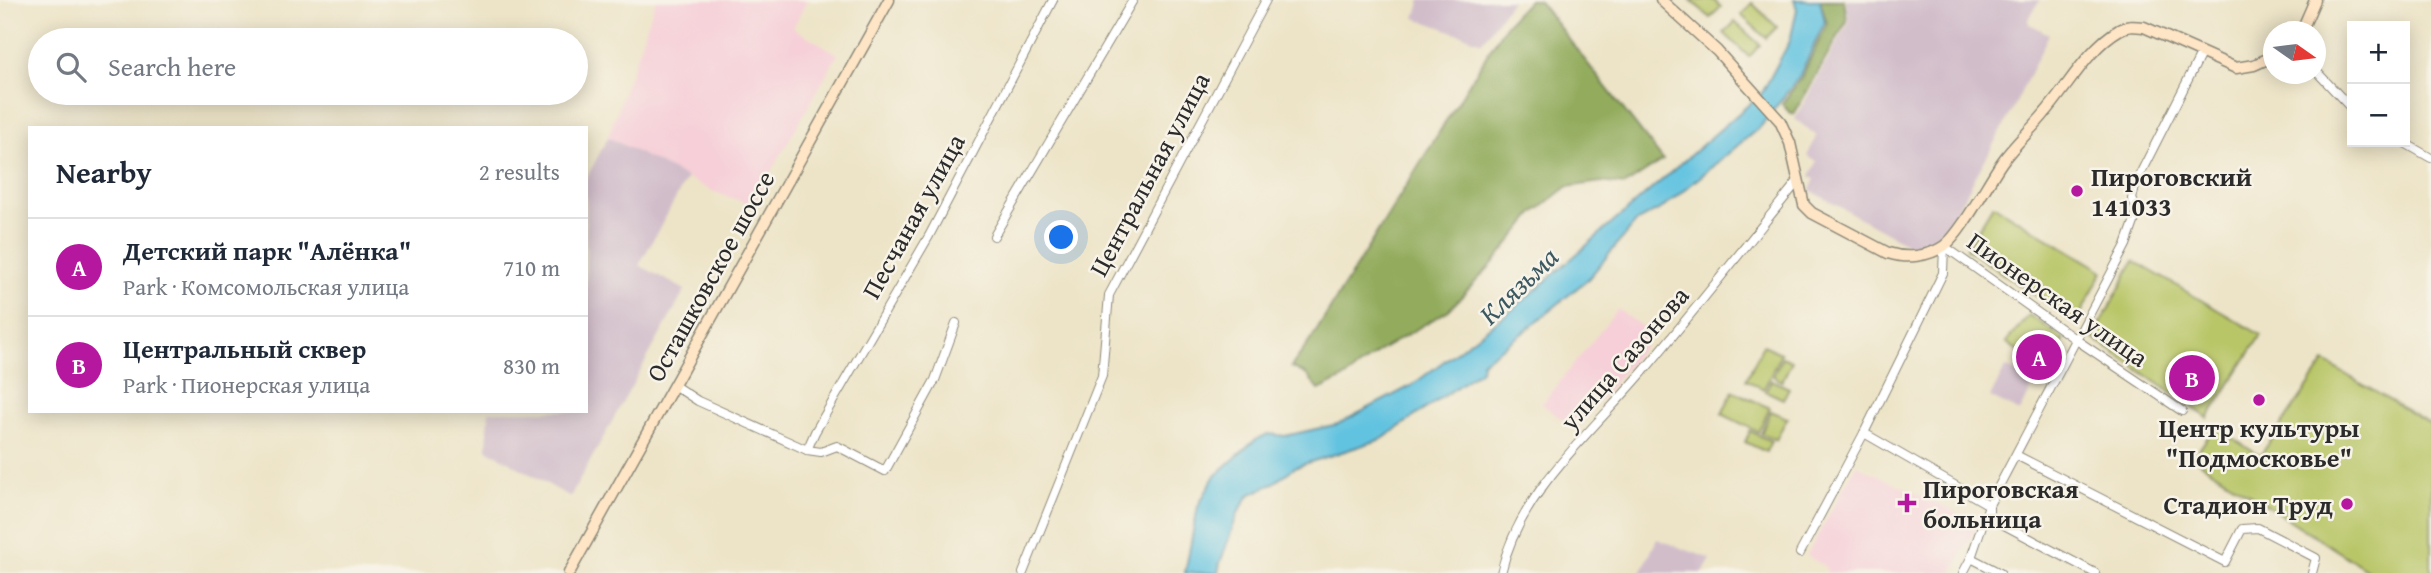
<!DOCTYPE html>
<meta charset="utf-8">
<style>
:root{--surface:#fff;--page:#f2f2f3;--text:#1f2937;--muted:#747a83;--line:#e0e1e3;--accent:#b5179e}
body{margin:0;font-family:"Gentium Book Plus",serif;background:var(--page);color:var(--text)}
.controls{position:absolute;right:21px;top:21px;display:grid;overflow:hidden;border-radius:0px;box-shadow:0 4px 18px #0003}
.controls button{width:63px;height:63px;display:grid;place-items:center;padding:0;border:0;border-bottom:2px solid var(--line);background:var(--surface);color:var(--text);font:35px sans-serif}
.compass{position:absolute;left:2263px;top:21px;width:63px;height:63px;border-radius:50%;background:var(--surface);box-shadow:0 4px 18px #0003;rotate:104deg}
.you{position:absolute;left:1062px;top:238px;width:24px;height:24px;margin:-18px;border:5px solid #fff;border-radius:50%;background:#1a73e8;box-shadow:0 0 0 10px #1a73e833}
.badge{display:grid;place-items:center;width:46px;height:46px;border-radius:50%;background:var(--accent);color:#fff;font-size:23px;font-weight:700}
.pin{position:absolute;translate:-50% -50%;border:4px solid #fff;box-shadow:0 2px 7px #0006}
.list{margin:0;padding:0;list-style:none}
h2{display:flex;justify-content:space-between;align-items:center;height:91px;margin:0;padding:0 28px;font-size:30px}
h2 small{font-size:23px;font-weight:400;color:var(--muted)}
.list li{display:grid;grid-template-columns:46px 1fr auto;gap:21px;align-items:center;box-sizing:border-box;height:98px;padding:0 28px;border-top:2px solid var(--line)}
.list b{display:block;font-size:26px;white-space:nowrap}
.list p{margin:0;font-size:23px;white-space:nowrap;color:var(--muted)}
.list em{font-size:23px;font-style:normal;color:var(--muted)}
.icon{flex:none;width:38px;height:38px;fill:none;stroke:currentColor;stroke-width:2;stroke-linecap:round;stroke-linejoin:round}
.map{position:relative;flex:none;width:2431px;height:573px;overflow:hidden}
.search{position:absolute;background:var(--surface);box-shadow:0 4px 18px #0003;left:28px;top:28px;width:560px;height:77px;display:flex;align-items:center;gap:18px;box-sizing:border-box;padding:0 24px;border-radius:38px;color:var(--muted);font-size:26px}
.panel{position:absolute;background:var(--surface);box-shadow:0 4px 18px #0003;left:28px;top:126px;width:560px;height:287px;border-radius:0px}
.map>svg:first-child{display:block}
.built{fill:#f6cfd8}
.industrial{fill:#d1bdca}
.green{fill:#b9c668;stroke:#72784a;stroke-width:2}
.forest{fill:#92ab5c;stroke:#5e6b44;stroke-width:2}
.water{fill:#62c3e0;stroke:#467786;stroke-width:2}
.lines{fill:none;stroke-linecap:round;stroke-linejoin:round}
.street-casing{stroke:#8c8879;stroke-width:10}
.secondary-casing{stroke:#8c8879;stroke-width:13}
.street{stroke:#fff;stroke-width:8}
.secondary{stroke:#fee5c5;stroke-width:10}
.poi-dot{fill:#b5179e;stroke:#f7f3e8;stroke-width:2.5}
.labels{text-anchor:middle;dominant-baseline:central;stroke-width:5;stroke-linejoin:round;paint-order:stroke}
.street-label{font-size:26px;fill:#2b2b2b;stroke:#f7f3e8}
.poi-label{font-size:26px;font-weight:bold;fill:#2b2b2b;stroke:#f7f3e8;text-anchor:start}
.water-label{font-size:28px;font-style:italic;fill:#3c5961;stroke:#f7f3e8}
</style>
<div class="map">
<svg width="2431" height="573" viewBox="0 0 2431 573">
<rect width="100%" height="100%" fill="#f7f3e8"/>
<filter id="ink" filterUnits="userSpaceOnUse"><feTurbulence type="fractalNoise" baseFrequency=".0143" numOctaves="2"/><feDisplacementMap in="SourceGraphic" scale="14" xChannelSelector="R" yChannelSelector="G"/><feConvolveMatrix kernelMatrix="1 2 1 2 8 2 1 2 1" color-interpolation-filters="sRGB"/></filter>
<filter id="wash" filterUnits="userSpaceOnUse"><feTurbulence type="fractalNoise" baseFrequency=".00686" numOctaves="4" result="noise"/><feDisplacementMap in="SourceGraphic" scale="28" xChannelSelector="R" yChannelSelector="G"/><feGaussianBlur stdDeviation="1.57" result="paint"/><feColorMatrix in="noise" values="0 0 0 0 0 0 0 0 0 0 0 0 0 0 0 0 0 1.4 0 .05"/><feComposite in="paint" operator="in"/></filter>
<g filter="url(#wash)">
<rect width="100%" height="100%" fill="#ede4c7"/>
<g class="built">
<path d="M656,0H807L793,28L838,54L756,198L749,204L712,191L608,137Z"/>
<path d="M1618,309L1653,335L1576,430L1542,404Z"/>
<path d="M1856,465L1978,523L1952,573H1827L1825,567L1807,555Z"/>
</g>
<g class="industrial">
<path d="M1421,0H1512L1482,42L1415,18Z"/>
<path d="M1846,0H2040L2028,20L2029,24L2049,34L2012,111L1948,226L1916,249L1810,190L1815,179L1810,176L1817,162L1807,156L1817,136L1795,119L1849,22Z"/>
<path d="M608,137L687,178L639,265L685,290L570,497L487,449L489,411H586V179Z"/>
<path d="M2006,367L2035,382L2020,412L1990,397Z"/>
<path d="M1657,539L1711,559L1703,573H1641Z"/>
</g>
<g class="green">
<path d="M1691,0H1714L1721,7L1710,18Z"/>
<path d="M1752,3L1777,27L1766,38L1741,15Z"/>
<path d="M1735,22L1760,45L1749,57L1724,33Z"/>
<path d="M1993,205L2103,271L2076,323L1966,249Z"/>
<path d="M2134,261L2261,335L2208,418L2093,338Z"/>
<path d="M2029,315L2064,339L2045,372L2006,342Z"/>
<path d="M1763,345L1781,353L1764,389L1746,380Z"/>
<path d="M1782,357L1792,361L1782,381L1773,376Z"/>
<path d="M2325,362L2431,425V573H2372L2193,458L2215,427L2260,456Z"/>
<path d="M1771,380L1789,388L1783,399L1766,391Z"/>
<path d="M1733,391L1770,408L1758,432L1722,414Z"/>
<path d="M1771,411L1787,418L1776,440L1761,433Z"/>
<path d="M1750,431L1771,441L1766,452L1745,442Z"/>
</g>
<g class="forest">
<path d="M1529,0H1538L1663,160L1625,185L1601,182L1567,187L1533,214L1493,263L1449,310L1381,350L1346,377L1319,390L1307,375L1291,367L1312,338L1506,24Z"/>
<path d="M1820,0H1844L1847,21L1794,114L1790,113L1782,104L1801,78L1827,24Z"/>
</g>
<path class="water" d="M1794,0H1820L1825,22L1799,77L1761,126L1664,207L1637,221L1588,279L1524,332L1482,362L1481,370L1382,439L1295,467L1274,483L1249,495L1238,513L1220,563L1218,573H1185L1198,506L1214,477L1255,440L1268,434L1285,436L1338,424L1411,386L1517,306L1762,93L1790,41L1797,9Z"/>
</g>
<g filter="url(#ink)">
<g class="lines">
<defs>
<g id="street">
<path d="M2316,71L2352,109"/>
<path d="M2403,142L2431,158"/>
<path d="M994,236L1133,0"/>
<path d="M1944,246L2075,339L2182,411"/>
<path d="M675,386L698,401L807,450L821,452L837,446L885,471L935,380L956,323"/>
<path d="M1864,433L1989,505V517L2095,573"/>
<path d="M807,450L815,432L929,236L1053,0"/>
<path d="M2016,455L2225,562L2242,529L2258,528L2316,558L2312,573"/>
<path d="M1800,553L1864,433L1943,273L1944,246"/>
<path d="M1971,558L2000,573"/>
<path d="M1023,573L1102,376L1109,295L1266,0"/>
<path d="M1501,573C1520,489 1595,430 1647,367C1698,306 1748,243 1798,181"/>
<path d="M1963,573L1971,558L1989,505L2126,245L2138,211L2132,199L2136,182L2201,54"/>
</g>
<g id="secondary">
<path d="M1661,0L1717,51L1780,121L1790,143L1804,205L1812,213L1888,253C1906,259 1928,257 1944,246C1961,234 1988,182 2002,162C2014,145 2031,130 2044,114C2067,88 2089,47 2119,30C2127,25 2135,26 2144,27L2236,68L2254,65L2274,56"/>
<path d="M2301,32L2315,0"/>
<path d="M569,573L889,0"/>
</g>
</defs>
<use href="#street" class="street-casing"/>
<use href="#secondary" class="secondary-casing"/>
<use href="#street" class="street"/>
<use href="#secondary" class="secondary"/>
</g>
</g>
<g class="poi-dot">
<circle cx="2077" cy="191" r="7"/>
<circle cx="2259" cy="400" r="7"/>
<path d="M1903.5 492.5h7v7h7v7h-7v7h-7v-7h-7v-7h7z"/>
<circle cx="2347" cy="504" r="7"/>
</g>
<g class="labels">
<g class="street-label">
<text transform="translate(1149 174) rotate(-62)">Центральная улица</text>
<text transform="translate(913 216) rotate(-61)">Песчаная улица</text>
<text transform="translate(710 276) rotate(-61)">Осташковское шоссе</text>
<text transform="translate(2058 299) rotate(35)">Пионерская улица</text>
<text transform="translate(1624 358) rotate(-49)">улица Сазонова</text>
</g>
<g class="poi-label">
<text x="2091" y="176">Пироговский<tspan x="2091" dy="30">141033</tspan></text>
<text x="2259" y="427" text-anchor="middle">Центр культуры<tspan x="2259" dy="30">"Подмосковье"</tspan></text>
<text x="1923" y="488">Пироговская<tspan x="1923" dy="30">больница</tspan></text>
<text x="2333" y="504" text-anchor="end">Стадион Труд</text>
</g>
<g class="water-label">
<text transform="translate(1518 285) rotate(-44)">Клязьма</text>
</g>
</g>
</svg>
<div class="controls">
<button>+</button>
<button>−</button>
</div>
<svg class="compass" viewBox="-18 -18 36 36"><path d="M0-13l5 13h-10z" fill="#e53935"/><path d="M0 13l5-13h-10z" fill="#747a83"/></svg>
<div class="you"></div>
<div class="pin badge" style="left:2039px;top:357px">A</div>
<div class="pin badge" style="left:2192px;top:378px">B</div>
<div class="search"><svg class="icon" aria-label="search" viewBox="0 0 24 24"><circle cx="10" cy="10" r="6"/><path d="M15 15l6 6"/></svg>Search here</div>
<section class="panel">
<h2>Nearby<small>2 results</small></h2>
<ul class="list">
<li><span class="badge">A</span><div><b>Детский парк &quot;Алёнка&quot;</b><p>Park · Комсомольская улица</p></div><em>710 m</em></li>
<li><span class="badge">B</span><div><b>Центральный сквер</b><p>Park · Пионерская улица</p></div><em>830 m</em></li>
</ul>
</section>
</div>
